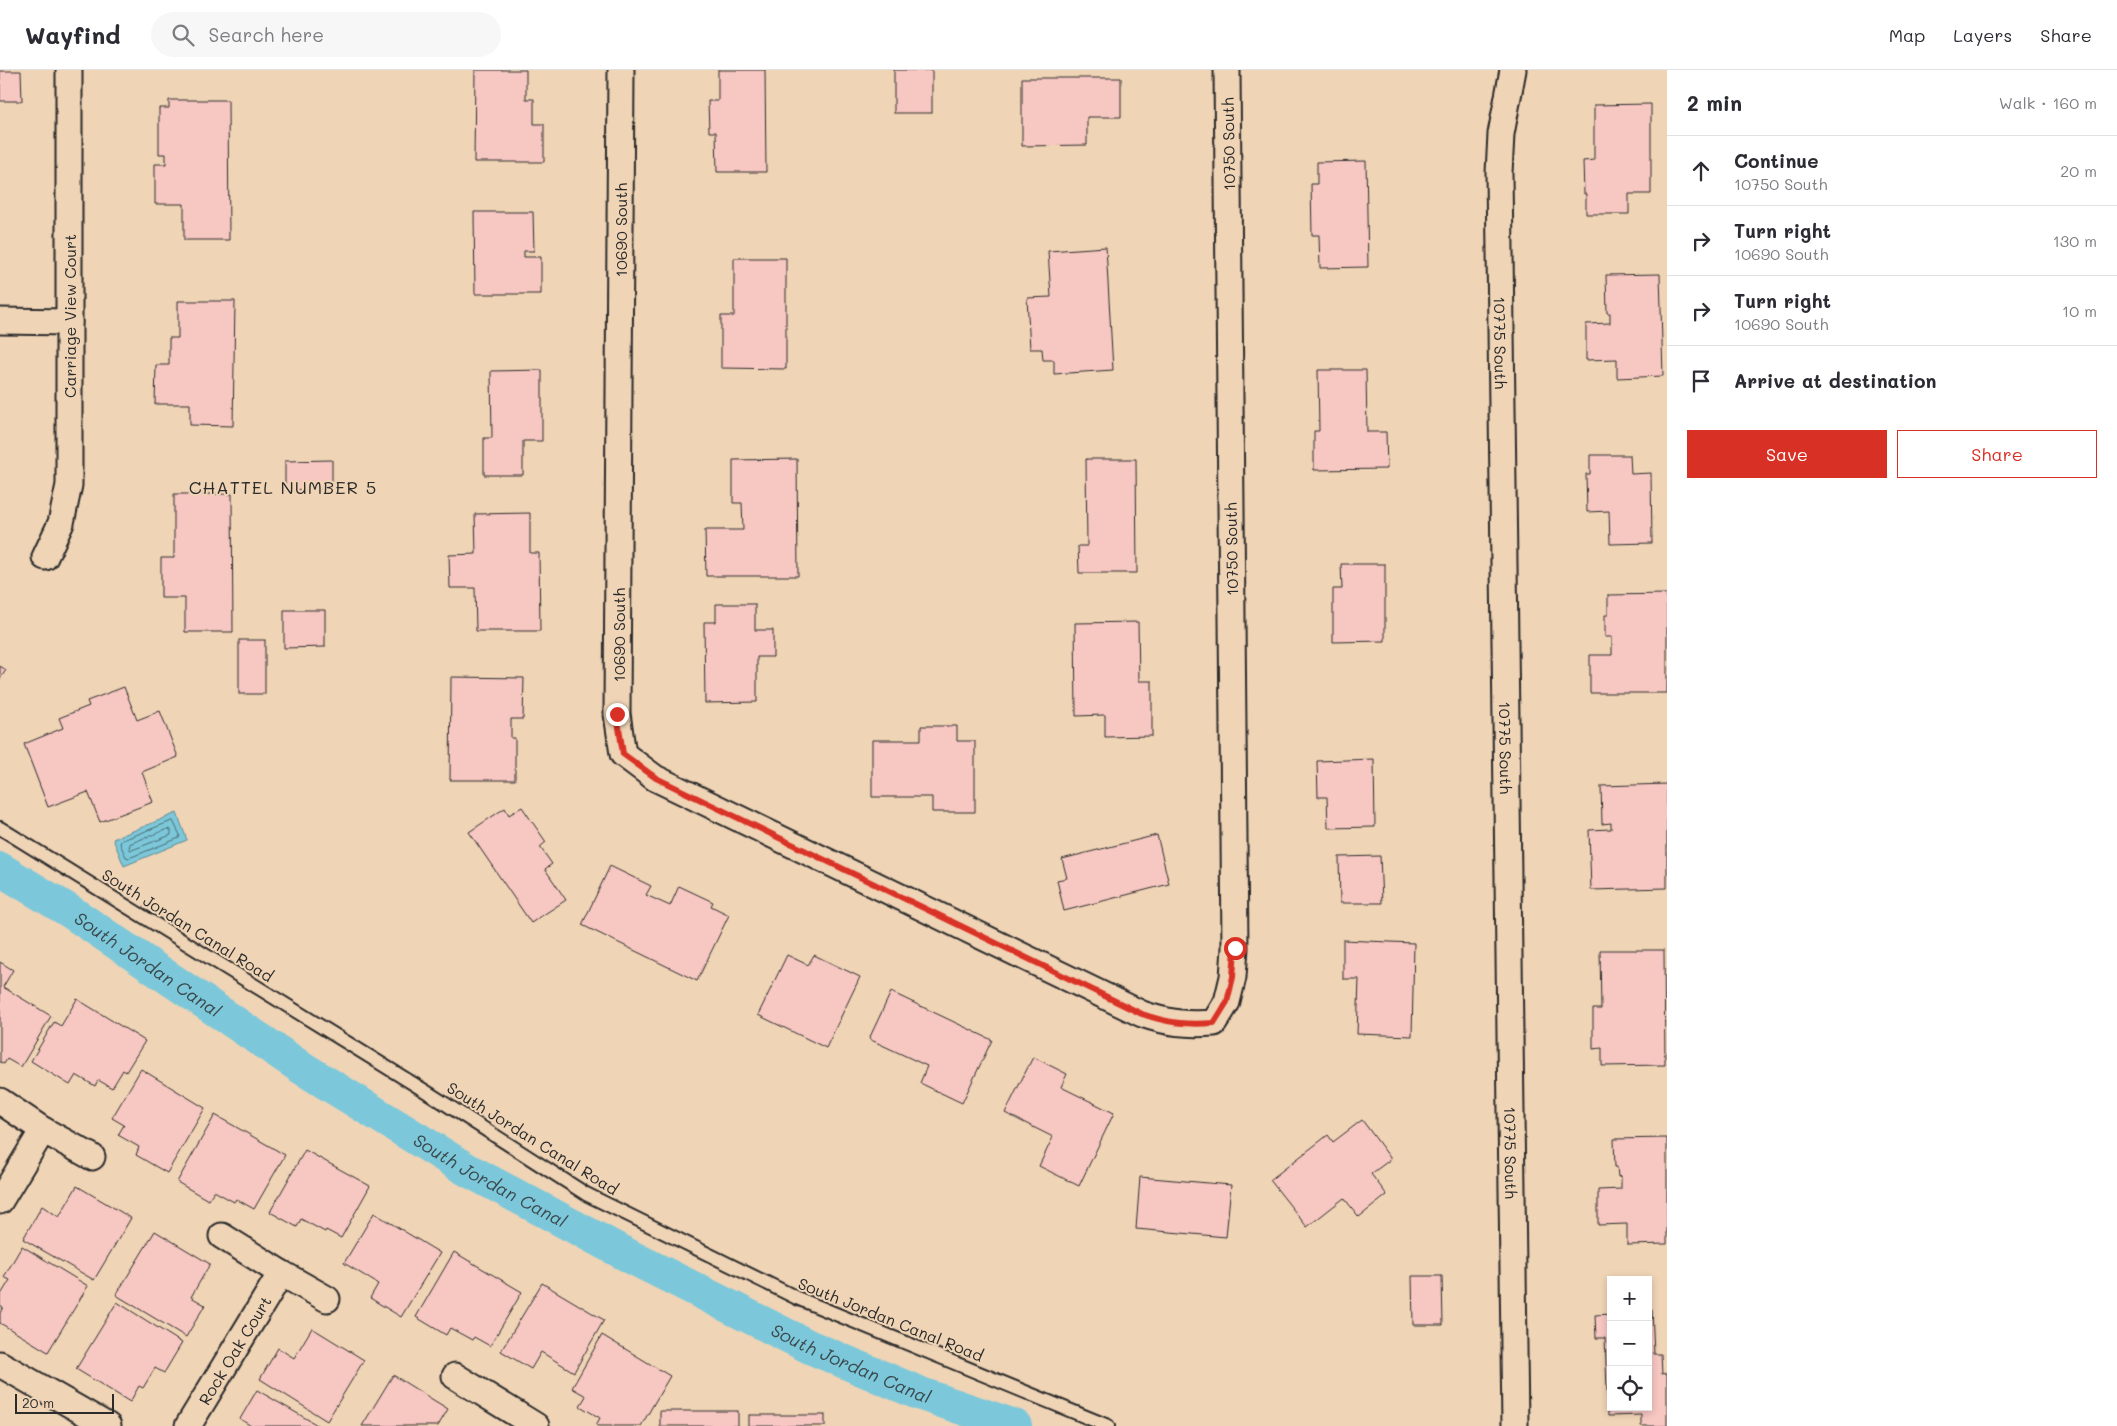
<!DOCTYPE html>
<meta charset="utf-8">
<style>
:root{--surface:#fff;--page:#f7f7f7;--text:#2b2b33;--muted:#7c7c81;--line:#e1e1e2;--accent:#d93025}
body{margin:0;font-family:Mali,sans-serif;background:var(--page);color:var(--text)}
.controls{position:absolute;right:15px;bottom:15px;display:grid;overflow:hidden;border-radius:0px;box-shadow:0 2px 8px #0003}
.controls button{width:45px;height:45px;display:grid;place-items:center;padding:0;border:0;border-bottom:1px solid var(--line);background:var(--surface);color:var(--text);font:25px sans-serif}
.scale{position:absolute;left:15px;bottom:12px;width:99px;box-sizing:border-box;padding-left:5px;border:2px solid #2b2b2b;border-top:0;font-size:14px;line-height:18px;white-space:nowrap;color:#2b2b2b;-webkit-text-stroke:4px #f0d4b6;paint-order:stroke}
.stop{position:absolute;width:15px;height:15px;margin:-11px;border:4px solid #d93025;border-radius:50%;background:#fff}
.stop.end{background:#d93025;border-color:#fff;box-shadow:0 1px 5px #0008}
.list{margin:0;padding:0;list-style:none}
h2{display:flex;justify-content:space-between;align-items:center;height:65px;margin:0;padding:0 20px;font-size:21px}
h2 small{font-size:16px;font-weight:400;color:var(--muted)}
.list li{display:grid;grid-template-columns:32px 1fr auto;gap:15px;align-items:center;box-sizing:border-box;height:70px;padding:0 20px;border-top:1px solid var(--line)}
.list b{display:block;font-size:19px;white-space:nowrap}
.list p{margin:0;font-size:16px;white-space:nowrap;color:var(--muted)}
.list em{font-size:16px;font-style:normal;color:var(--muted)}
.actions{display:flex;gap:10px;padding:15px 20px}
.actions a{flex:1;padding:11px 0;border:1px solid var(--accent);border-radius:0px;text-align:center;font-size:18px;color:var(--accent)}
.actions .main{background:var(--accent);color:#fff}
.icon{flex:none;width:28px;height:28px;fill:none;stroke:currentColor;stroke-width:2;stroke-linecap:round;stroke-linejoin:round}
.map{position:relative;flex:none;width:1667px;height:1356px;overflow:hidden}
header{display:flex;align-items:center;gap:30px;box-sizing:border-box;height:70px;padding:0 25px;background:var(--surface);border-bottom:1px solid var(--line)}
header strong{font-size:24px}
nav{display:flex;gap:28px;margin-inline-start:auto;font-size:18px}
.search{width:350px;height:45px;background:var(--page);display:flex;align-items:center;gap:12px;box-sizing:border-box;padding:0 18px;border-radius:28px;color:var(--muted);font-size:19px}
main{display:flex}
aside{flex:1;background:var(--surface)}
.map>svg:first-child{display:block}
.water{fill:#7bc8da;stroke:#5b8994}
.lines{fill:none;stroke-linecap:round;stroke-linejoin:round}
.shore{stroke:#4b6a71;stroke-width:1}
.canal{stroke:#7bc8da;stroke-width:34}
.building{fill:#f7c7c2;stroke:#2b2b2b}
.lane-casing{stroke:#2b2b2b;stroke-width:16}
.street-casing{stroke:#2b2b2b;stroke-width:29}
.lane{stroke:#f0d4b6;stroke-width:12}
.street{stroke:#f0d4b6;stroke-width:25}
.route{stroke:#d93025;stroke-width:6}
.labels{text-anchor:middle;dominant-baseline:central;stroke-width:4;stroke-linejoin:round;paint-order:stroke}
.street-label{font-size:16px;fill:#2b2b2b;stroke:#f0d4b6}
.neighbourhood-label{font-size:18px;letter-spacing:1px;fill:#2b2b2b;stroke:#f0d4b6}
.water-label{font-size:18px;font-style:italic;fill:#3b4a4e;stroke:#f0d4b6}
</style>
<header>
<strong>Wayfind</strong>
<div class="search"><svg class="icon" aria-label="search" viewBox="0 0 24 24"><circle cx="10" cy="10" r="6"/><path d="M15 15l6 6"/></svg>Search here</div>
<nav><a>Map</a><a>Layers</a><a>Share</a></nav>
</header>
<main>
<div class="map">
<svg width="1667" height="1356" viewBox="0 0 1667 1356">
<rect width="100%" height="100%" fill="#f0d4b6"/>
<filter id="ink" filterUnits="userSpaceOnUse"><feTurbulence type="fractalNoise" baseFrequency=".02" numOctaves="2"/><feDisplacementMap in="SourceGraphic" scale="10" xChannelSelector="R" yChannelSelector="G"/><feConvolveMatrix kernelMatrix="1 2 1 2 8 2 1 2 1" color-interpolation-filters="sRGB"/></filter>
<g filter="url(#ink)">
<path class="water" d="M177,743L187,770L124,796L113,769Z"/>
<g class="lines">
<g class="shore">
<path d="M173,751L180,765L179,768L129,788L126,787L120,774L121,771Z"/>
<path d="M168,759L171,760V765L132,780L129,779L130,774Z"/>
</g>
<path class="canal" id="s1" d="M0,799L71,842L299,996L466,1099L633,1188L810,1277L921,1324L1015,1356"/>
</g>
<g class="building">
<path d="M475,0H526V29H534V54H544V92H474Z"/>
<path d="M718,0H765L766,102H717L716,62H709L708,31H718Z"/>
<rect x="894" y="0" width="38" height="43"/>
<path d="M0,1H21L22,31H0Z"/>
<path d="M1022,8H1121V47H1087V75L1022,76Z"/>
<path d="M169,30H228L229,170H184V134H155V94H166V84H159V38H169Z"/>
<path d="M1651,34V124H1629V144H1586V124H1584L1583,91L1594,90V35Z"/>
<path d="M1366,91L1368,197L1320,198L1319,165H1312L1311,114H1317V92Z"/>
<path d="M474,142H533L534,181H524V187H541V224H475Z"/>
<path d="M1106,177L1113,300L1054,304V290H1043L1042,279H1030L1027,228L1051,227L1048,181Z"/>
<path d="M734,188H786V299L721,298V246H734Z"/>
<path d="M1660,204L1663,306L1617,308V289L1586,290V254L1610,253V243H1607L1606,205Z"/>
<path d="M178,231H235L233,356L190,355V334H155L156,295H169V268H178Z"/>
<path d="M542,300V371H523V405H484V368H492L491,301Z"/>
<path d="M1318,300H1366L1367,362H1386L1387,399L1314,400V361H1319Z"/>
<path d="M1590,385H1630L1631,404L1651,403L1652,473L1610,474L1609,441L1587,442L1586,404H1590Z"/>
<path d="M797,389L798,506H706L705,460H743L742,433H733V390Z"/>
<path d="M1086,389H1136L1137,503H1079L1078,476H1087Z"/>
<path d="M332,390V419L285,420V391Z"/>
<path d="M174,424H232L233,562H185V528H161V488H174Z"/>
<path d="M530,443V483H539L540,561H476L475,518H450L449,485L476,484L475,444Z"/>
<path d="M1341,494H1385V571L1333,572V519H1342Z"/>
<path d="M1667,524V623H1590V585H1612V567H1605V545H1608V525Z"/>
<path d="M716,534H755V560H773V587H757V632L705,633L704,552H716Z"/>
<path d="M284,540H325V577L284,578Z"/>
<path d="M1138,552L1139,611H1152V666L1105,667V645L1076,646L1075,553Z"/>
<rect x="239" y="570" width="26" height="54"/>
<path d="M0,596L6,600L0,609Z"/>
<path d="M451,607L524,608L523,649H511V668H515V710H450Z"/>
<path d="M124,617L137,650L160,641L178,687L142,702L153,732L100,752L88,722L48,737L24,674L63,658L59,648L89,636L87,631Z"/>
<path d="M921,656H957V671H975V742H932V727H872V670H921Z"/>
<path d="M1374,689L1375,757L1328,758L1327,727H1318L1317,691Z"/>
<path d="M1667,714V818L1591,820L1589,760L1611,759V753L1602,754L1601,716Z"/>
<path d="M522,737L546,772L540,777L552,794L545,799L566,830L531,853L469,762L505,738L509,745Z"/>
<path d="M1157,765L1169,814L1064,841L1057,810L1067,808L1062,789Z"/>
<path d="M1380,786L1382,833H1340L1339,787Z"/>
<path d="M610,796L651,816L646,825L670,836L679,816L713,832L711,836L729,845L697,911L582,855Z"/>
<path d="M1343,870L1414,873L1412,966L1357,964L1359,909H1343Z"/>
<path d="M1600,880H1664L1665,995L1602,996V978L1593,979V939H1601Z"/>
<path d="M787,885L808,895L814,885L860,907L826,978L758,945Z"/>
<path d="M0,892L13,900L3,917L51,946L21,997L7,989L4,994L0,992Z"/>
<path d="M891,922L992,970L962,1033L920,1013L927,996L869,969Z"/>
<path d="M77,929L145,971L126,1002L123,1000L112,1018L98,1010L95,1016L76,1005L70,1015L31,991L54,952L61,956Z"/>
<path d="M1033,987L1067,1004L1061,1017L1114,1043L1079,1116L1039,1096L1053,1067L1005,1043Z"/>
<path d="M141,999L205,1038L167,1103L136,1085L139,1077L118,1065L124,1055L112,1048Z"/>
<path d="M215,1045L285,1085L254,1139L236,1129L234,1132L214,1121L208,1130L177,1112Z"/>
<path d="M1362,1050L1391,1089L1371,1104L1387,1125L1359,1147L1344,1128L1307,1157L1270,1110L1328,1065L1333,1072Z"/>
<path d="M1667,1068V1174L1627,1175V1154L1598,1155V1120L1621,1119V1106L1618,1107L1617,1097H1615L1614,1069Z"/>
<path d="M305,1080L370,1116L341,1168L326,1160L325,1162L301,1149L297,1157L270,1142Z"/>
<path d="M1140,1107L1231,1115L1226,1167L1136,1159Z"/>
<path d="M77,1116L131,1148L94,1210L23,1169L42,1136L59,1147Z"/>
<path d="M374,1143L440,1183L401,1247L370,1228L378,1214L344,1193Z"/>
<path d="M155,1161L210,1194L191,1227L205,1235L186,1267L116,1225Z"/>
<path d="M22,1176L88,1216L48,1282L0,1253V1243L3,1237L0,1235V1226L10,1210L4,1207Z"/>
<path d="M454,1182L522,1222L490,1276L474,1267L472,1270L450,1258L446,1265L416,1247Z"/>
<path d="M1412,1206H1442L1443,1255H1413Z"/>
<path d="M542,1213L604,1250L574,1302L541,1282L531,1299L501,1281Z"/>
<path d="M117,1232L182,1273L164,1303L155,1298L143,1318L139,1316L130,1332L76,1299Z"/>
<path d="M1648,1239H1652L1654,1284H1661L1662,1304L1667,1303V1356H1641V1345L1608,1346L1605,1268H1596L1595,1245L1611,1244V1337H1648Z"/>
<path d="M312,1258L364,1290L327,1351L260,1309L278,1278L294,1288Z"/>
<path d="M602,1265L670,1306L641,1356H598L596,1355L600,1348L580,1336L586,1326L572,1318Z"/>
<path d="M393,1305L448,1339L438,1356H362Z"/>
<path d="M257,1320L319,1356H251L240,1349Z"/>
<rect x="660" y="1341" width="78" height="15"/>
<rect x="749" y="1345" width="76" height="11"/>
</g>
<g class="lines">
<defs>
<path id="lane" d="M0,758L430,1024L586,1124L797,1228L1108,1356"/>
<g id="street">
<path d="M621,0L617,644L623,684L655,708L1142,944C1168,953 1186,955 1214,953L1227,932L1233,907L1235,878L1227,0"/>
<path id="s2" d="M1513,0L1501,64L1499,103L1515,1356"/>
<path d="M0,251L69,252"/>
<path d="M45,487L61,453L69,415V0"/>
<path d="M0,1031L43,1060L92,1087"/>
<path d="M0,1131L43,1060"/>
<path d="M222,1166L281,1203L327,1229"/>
<path d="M0,1294L108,1356"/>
<path d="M455,1306L536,1356"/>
<path id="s3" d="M188,1356L281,1203"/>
</g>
</defs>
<use href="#lane" class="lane-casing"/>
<use href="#street" class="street-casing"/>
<use href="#lane" class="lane"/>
<use href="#street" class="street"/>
</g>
</g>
<g class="lines" filter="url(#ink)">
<path class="route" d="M617,644L623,684L656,708L1142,944C1168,953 1186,955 1214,953L1227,932L1233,907L1235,878"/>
</g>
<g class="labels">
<g class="street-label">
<text transform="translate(1228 74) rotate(-91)">10750 South</text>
<text transform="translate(620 160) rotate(-90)">10690 South</text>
<text transform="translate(69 246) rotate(-90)">Carriage View Court</text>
<text stroke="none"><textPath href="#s2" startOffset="274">10775 South</textPath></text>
<text transform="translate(1231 479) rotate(-91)">10750 South</text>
<text transform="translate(618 565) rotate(-90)">10690 South</text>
<text stroke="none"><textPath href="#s2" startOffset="679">10775 South</textPath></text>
<text transform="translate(188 855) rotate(32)">South Jordan Canal Road</text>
<text transform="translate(533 1068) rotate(32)">South Jordan Canal Road</text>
<text stroke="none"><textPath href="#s2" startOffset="1084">10775 South</textPath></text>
<text transform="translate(891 1249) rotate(22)">South Jordan Canal Road</text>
<text stroke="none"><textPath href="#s3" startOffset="89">Rock Oak Court</textPath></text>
</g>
<g class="neighbourhood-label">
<text x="283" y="417">CHATTEL NUMBER 5</text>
</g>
<g class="water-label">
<text stroke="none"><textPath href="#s1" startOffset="176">South Jordan Canal</textPath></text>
<text stroke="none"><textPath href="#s1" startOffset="581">South Jordan Canal</textPath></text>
<text stroke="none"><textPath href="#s1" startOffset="986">South Jordan Canal</textPath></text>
</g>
</g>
</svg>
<div class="controls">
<button>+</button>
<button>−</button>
<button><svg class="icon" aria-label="locate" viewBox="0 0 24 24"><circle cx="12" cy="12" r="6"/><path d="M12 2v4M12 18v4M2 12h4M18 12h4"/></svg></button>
</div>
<div class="scale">20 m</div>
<div class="stop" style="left:1235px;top:878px"></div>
<div class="stop end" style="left:617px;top:644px"></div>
</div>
<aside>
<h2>2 min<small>Walk · 160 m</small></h2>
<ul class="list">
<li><svg class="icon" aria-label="ahead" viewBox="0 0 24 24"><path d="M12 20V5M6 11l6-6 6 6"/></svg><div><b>Continue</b><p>10750 South</p></div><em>20 m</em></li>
<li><svg class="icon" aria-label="right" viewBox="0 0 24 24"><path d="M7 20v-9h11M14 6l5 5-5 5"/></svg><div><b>Turn right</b><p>10690 South</p></div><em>130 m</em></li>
<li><svg class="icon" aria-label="right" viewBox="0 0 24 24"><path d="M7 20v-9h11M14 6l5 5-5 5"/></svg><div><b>Turn right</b><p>10690 South</p></div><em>10 m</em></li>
<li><svg class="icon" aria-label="arrive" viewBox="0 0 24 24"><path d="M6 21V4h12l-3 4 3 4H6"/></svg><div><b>Arrive at destination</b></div></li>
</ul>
<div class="actions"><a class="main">Save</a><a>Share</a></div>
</aside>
</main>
